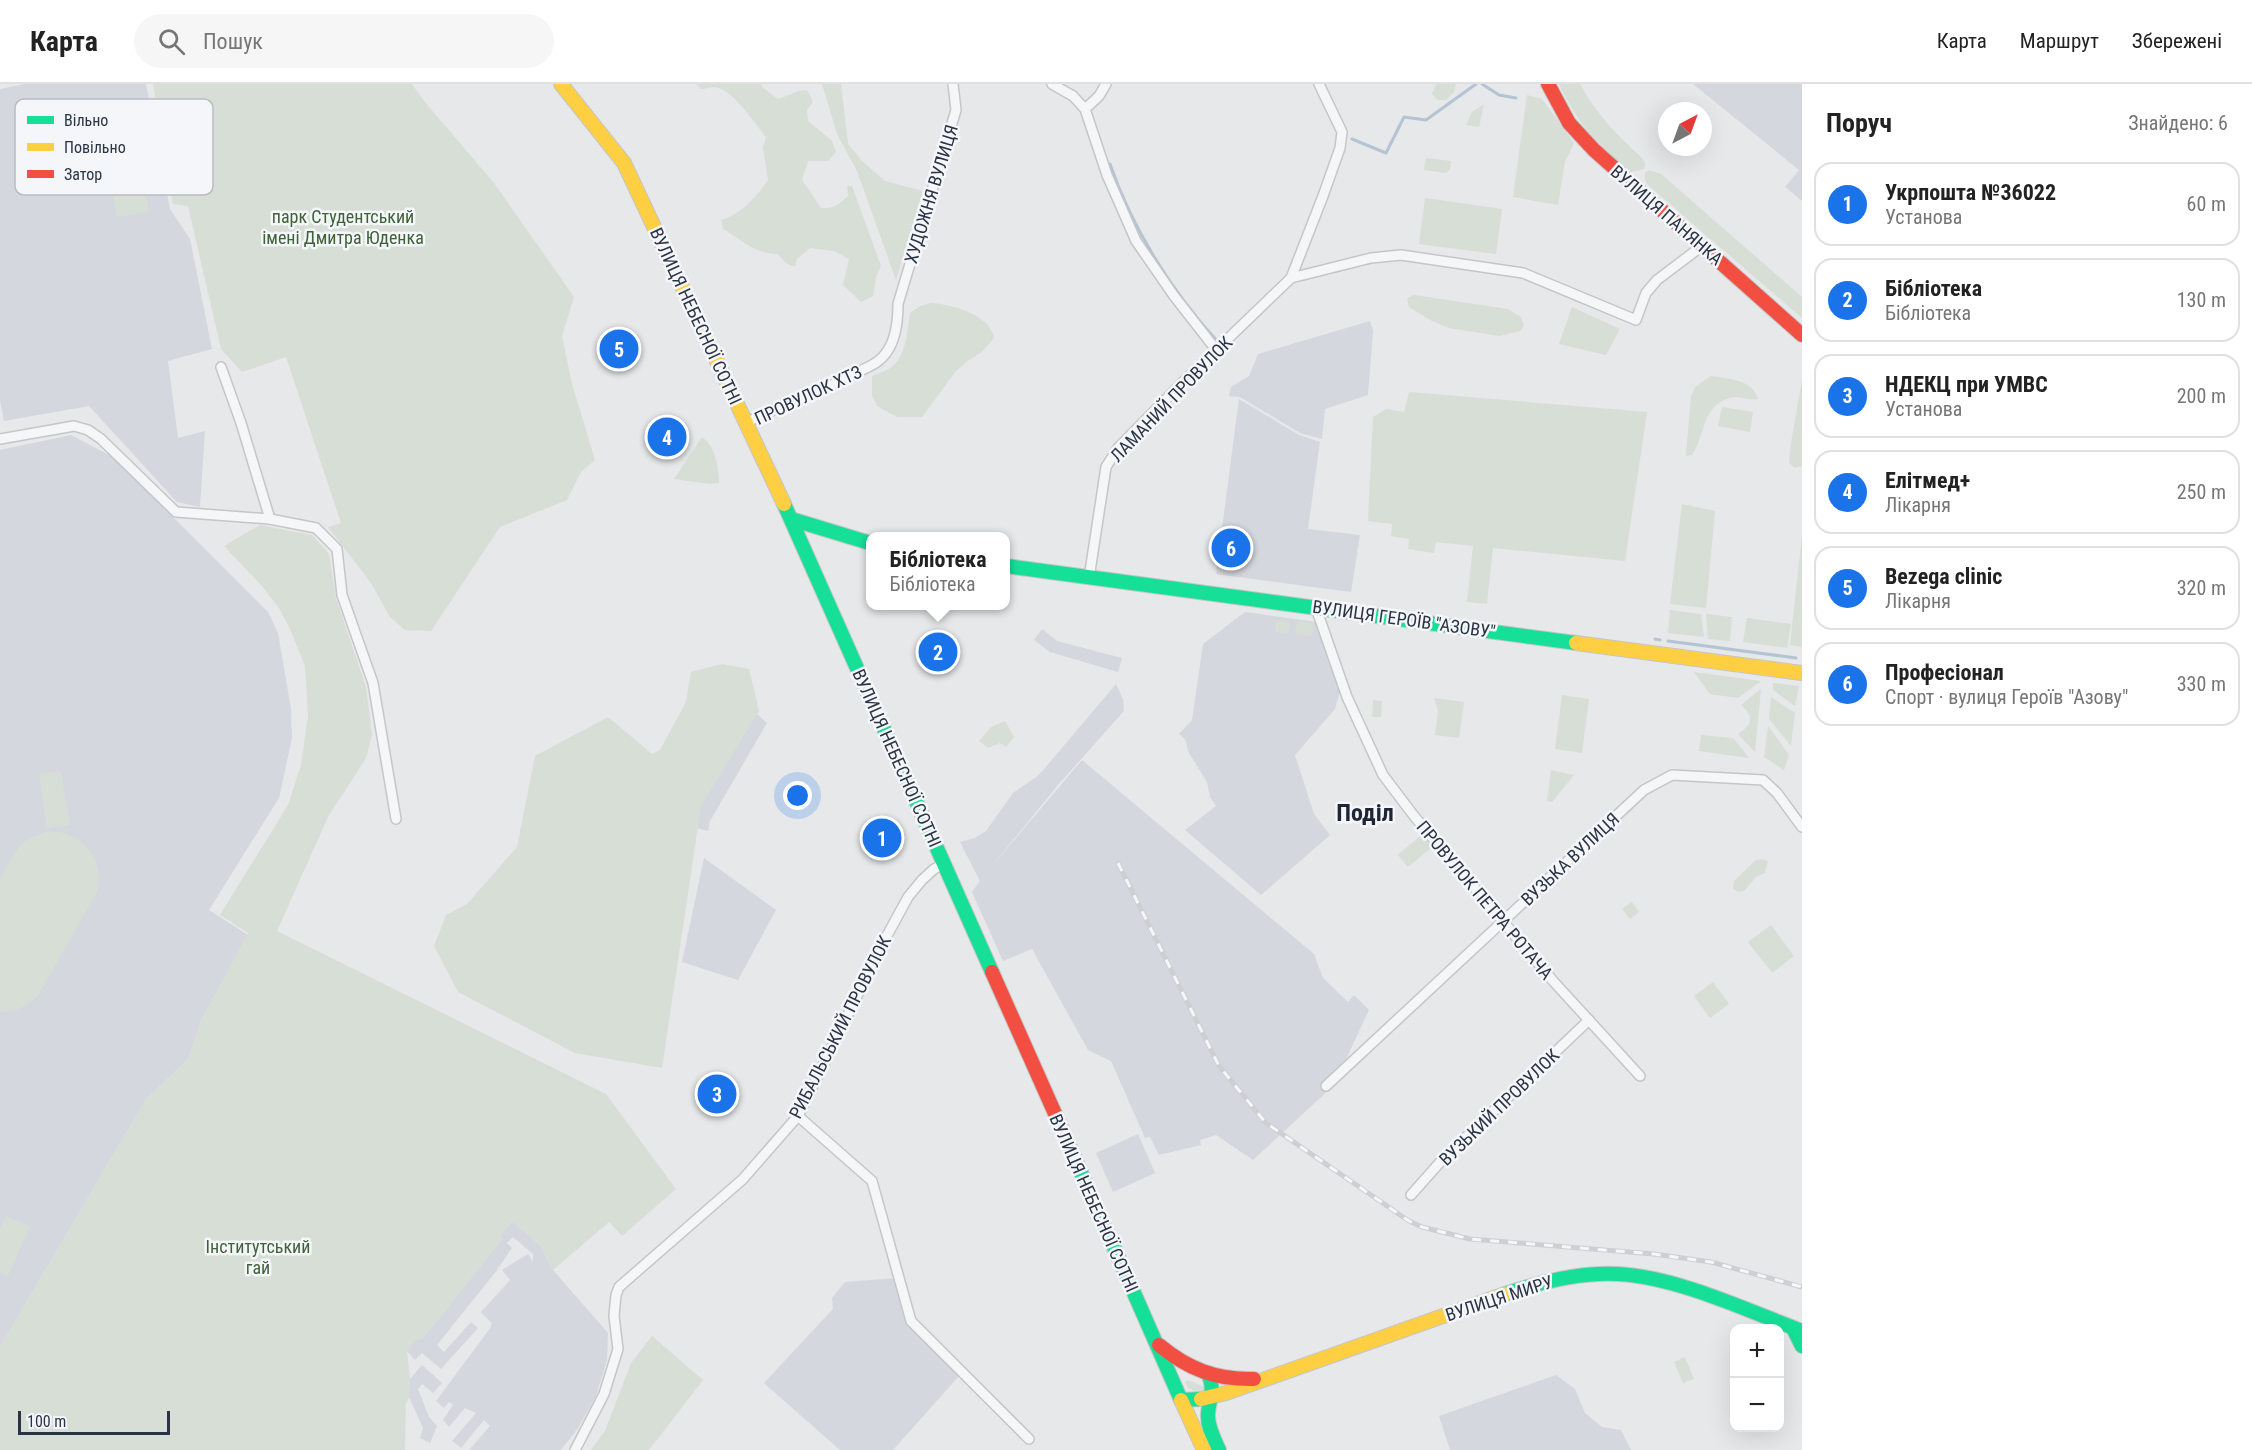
<!DOCTYPE html>
<html lang="uk">
<meta charset="utf-8">
<style>
:root{--surface:#fff;--page:#f6f6f6;--text:#222;--muted:#767676;--line:#e0e0e0;--accent:#1a73e8}
body{margin:0;font-family:"Roboto Condensed",sans-serif;background:var(--page);color:var(--text)}
.controls{position:absolute;right:18px;bottom:18px;display:grid;overflow:hidden;border-radius:12px;box-shadow:0 6px 24px #0002}
.controls button{width:54px;height:54px;display:grid;place-items:center;padding:0;border:0;border-bottom:2px solid var(--line);background:var(--surface);color:var(--text);font:30px sans-serif}
.compass{position:absolute;left:1658px;top:18px;width:54px;height:54px;border-radius:50%;background:var(--surface);box-shadow:0 6px 24px #0002;rotate:41deg}
.scale{position:absolute;left:18px;bottom:15px;width:152px;box-sizing:border-box;padding-left:6px;border:3px solid #2b3445;border-top:0;font-size:16px;line-height:21px;white-space:nowrap;color:#2b3445;-webkit-text-stroke:4px #f4f6f9;paint-order:stroke}
.you{position:absolute;left:798px;top:712px;width:21px;height:21px;margin:-15px;border:4px solid #fff;border-radius:50%;background:#1a73e8;box-shadow:0 0 0 9px #1a73e833}
.badge{display:grid;place-items:center;width:39px;height:39px;border-radius:50%;background:var(--accent);color:#fff;font-size:20px;font-weight:700}
.pin{position:absolute;translate:-50% -50%;border:3px solid #fff;box-shadow:0 2px 6px #0006}
.popup{position:absolute;left:866px;top:448px;width:144px;height:78px;box-sizing:border-box;display:grid;place-content:center;border-radius:12px;background:var(--surface);filter:drop-shadow(0 2px 4px #0005);font-size:20px;white-space:nowrap;color:var(--muted)}
.popup b{font-size:22px;color:var(--text)}
.popup::after{content:'';position:absolute;left:50%;top:100%;margin-left:-12px;border:12px solid transparent;border-top-color:var(--surface)}
.list{margin:0;padding:0;list-style:none}
h2{display:flex;justify-content:space-between;align-items:center;height:78px;margin:0;padding:0 24px;font-size:26px}
h2 small{font-size:20px;font-weight:400;color:var(--muted)}
.list li{display:grid;grid-template-columns:39px 1fr auto;gap:18px;align-items:center;box-sizing:border-box;height:84px;margin:0 12px 12px;padding:0 12px;border:2px solid var(--line);border-radius:18px}
.list b{display:block;font-size:22px;white-space:nowrap}
.list p{margin:0;font-size:20px;white-space:nowrap;color:var(--muted)}
.list em{font-size:20px;font-style:normal;color:var(--muted)}
.icon{flex:none;width:33px;height:33px;fill:none;stroke:currentColor;stroke-width:2;stroke-linecap:round;stroke-linejoin:round}
.map{position:relative;flex:none;width:1802px;height:1366px;overflow:hidden}
header{display:flex;align-items:center;gap:36px;box-sizing:border-box;height:84px;padding:0 30px;background:var(--surface);border-bottom:2px solid var(--line)}
header strong{font-size:28px}
nav{display:flex;gap:33px;margin-inline-start:auto;font-size:21px}
.search{width:420px;height:54px;background:var(--page);display:flex;align-items:center;gap:15px;box-sizing:border-box;padding:0 21px;border-radius:33px;color:var(--muted);font-size:22px}
main{display:flex}
aside{flex:1;background:var(--surface)}
.map>svg:first-child{display:block}
.built{fill:#d4d7dd}
.green{fill:#d6ded6}
.lines{fill:none;stroke-linecap:round;stroke-linejoin:round}
.stream{stroke:#b4c4d5;stroke-width:3}
.street-casing{stroke:#c4c6c8;stroke-width:12}
.fast-casing{stroke:#c4c6c8;stroke-width:16}
.slow-casing{stroke:#c4c6c8;stroke-width:16}
.jam-casing{stroke:#c4c6c8;stroke-width:16}
.street{stroke:#f5f6f7;stroke-width:9}
.fast{stroke:#16e098;stroke-width:14}
.slow{stroke:#ffcf43;stroke-width:14}
.jam{stroke:#f24e42;stroke-width:14}
.rail-casing{stroke:#cecfd2;stroke-width:5}
.rail{stroke:#f4f6f9;stroke-width:3;stroke-dasharray:9;stroke-linecap:butt}
.labels{text-anchor:middle;dominant-baseline:central;stroke-width:5;stroke-linejoin:round;paint-order:stroke}
.street-label{font-size:18px;fill:#2b3445;stroke:#f4f6f9}
.park-label{font-size:18px;fill:#3f6138;stroke:#f4f6f9}
.district-label{font-size:24px;font-weight:bold;fill:#1d2536;stroke:#f4f6f9}
.key{fill:#f4f6f9;stroke:#b8bcc3;stroke-width:1.5}
.key-label{font-size:16px;fill:#2b3445}
</style>
<header>
<strong>Карта</strong>
<div class="search"><svg class="icon" aria-label="search" viewBox="0 0 24 24"><circle cx="10" cy="10" r="6"/><path d="M15 15l6 6"/></svg>Пошук</div>
<nav><a>Карта</a><a>Маршрут</a><a>Збережені</a></nav>
</header>
<main>
<div class="map">
<svg width="1802" height="1366" viewBox="0 0 1802 1366">
<rect width="100%" height="100%" fill="#e6e8ea"/>
<g class="built">
<path d="M24,0H146L170,125L190,155L212,265L168,277L178,354L205,347L200,423L177,418L89,322L4,337L0,316V5Z"/>
<path d="M1693,0H1802V117L1785,103L1799,86Z"/>
<path d="M1370,237L1373,247L1368,311L1325,325L1322,355L1300,349L1240,313L1229,312L1231,303L1249,292L1258,270Z"/>
<path d="M1239,315L1299,351L1320,358L1308,445L1360,451L1351,508L1216,490Z"/>
<path d="M71,351L113,373L268,528L278,549L291,625L292,654L279,714L209,826L248,851L202,935L188,975L146,1015L0,1263V366Z"/>
<path d="M1245,528L1316,538L1341,603L1335,625L1295,671L1314,730L1330,751L1261,811L1185,746L1216,722L1210,713L1207,698L1189,669L1185,655L1179,650L1192,636L1203,560Z"/>
<path d="M1042,545L1057,557L1122,574L1118,588L1050,568L1034,556Z"/>
<path d="M1116,600L1123,615L1124,627L1058,701L992,782L1082,676L1314,870L1323,894L1348,918L1354,911L1369,926L1334,1001L1253,1076L1216,1051L1200,1056L1201,1061L1159,1071L1150,1053L1145,1054L1111,977L1088,966L1032,865L1003,877L972,808L980,797L960,758L975,754L986,747L1013,709L1039,691Z"/>
<path d="M748,612L757,630L767,639L710,737L708,747L685,741Z"/>
<path d="M704,774L776,826L738,896L682,878Z"/>
<path d="M1138,1050L1155,1089L1113,1108L1096,1069Z"/>
<path d="M512,1137L541,1162L553,1186L608,1249L607,1276L596,1312L578,1344L561,1366H469L490,1342L484,1336L461,1364L452,1357L476,1329L465,1324L449,1343L443,1336L453,1321L449,1318L444,1324L436,1317L491,1243L492,1239L481,1228L510,1196L502,1186L528,1170L533,1178V1170L513,1153L507,1159L512,1164L494,1190L437,1261L444,1268L471,1238L478,1244L441,1285L422,1269L415,1276L407,1267L414,1256L423,1254L502,1155L499,1153Z"/>
<path d="M896,1194L924,1255L959,1292L893,1366H840L764,1299L833,1225L832,1214L845,1198Z"/>
<path d="M422,1281L442,1299L433,1309L422,1300L418,1305L429,1333L437,1342L430,1359L420,1354L423,1344L409,1313L410,1295Z"/>
<path d="M1556,1291L1575,1305L1585,1329L1602,1343L1621,1346L1631,1366H1450L1439,1332Z"/>
</g>
<g class="green">
<path d="M153,0H412L424,17L494,99L574,213L562,252L572,300L595,376L581,388L567,416L500,443L431,547L405,546L390,533L371,499L328,443L341,439L286,273L242,288L221,265L188,122L173,120Z"/>
<path d="M696,0H761L763,4L778,15C789,12 796,6 807,6L813,18L807,26L808,37L832,57L836,68L828,77H808L802,96L821,124C833,125 840,120 848,112L847,102H852L881,182L876,193L873,212L861,218L843,201L849,175L834,167L810,164L797,175L795,183L786,179L778,170C754,170 743,156 723,145L721,136C741,131 756,113 768,96L763,63L766,53C755,40 733,5 715,3C711,3 705,5 701,5Z"/>
<path d="M822,0H841L848,60L863,78L885,97L923,107L896,196L857,87L837,50Z"/>
<path d="M1436,0H1456L1454,8L1446,16H1438L1432,10Z"/>
<path d="M1559,0H1580C1596,30 1617,51 1642,74L1645,80L1644,85L1632,88C1624,84 1617,77 1610,70C1587,49 1572,28 1559,0Z"/>
<path d="M1527,11L1542,15L1574,59L1565,78L1558,121L1513,113Z"/>
<path d="M1484,20L1479,43L1466,41L1472,28Z"/>
<path d="M138,69L149,128L117,133L106,73Z"/>
<path d="M1426,74L1451,77L1450,86L1445,89L1424,86Z"/>
<path d="M1649,86L1661,90L1802,213V234L1648,101L1645,95V89Z"/>
<path d="M1425,114L1502,125L1496,170L1419,160Z"/>
<path d="M1414,211L1508,225L1521,233L1524,242L1520,247L1499,252L1449,244L1432,237L1409,223L1407,214Z"/>
<path d="M931,219C951,220 991,231 994,254L982,268L966,278L956,287L922,333H897L877,322L872,311V292C878,289 885,288 890,284C907,273 907,246 910,229L920,222Z"/>
<path d="M1572,223L1620,245L1606,271L1559,260Z"/>
<path d="M1711,292C1728,295 1753,295 1758,315C1748,317 1739,311 1730,314C1701,322 1705,353 1692,371L1686,372L1691,312L1696,302Z"/>
<path d="M1802,295V382L1795,384L1789,379L1791,359Z"/>
<path d="M1409,308L1647,328L1625,477L1493,464L1487,520L1467,518L1473,462L1436,458L1434,469L1408,465L1409,455L1391,452L1392,440L1368,437L1373,333L1386,325L1404,328Z"/>
<path d="M1722,323L1753,328L1750,348L1718,342Z"/>
<path d="M702,353C716,364 718,382 719,399L710,400L674,395Z"/>
<path d="M1682,420L1715,427L1706,524L1670,520Z"/>
<path d="M260,441L312,451L329,470L336,514L366,603L372,651L366,674L328,733L277,847L606,1010L676,1105L622,1152L609,1138L553,1186L541,1162L512,1137L500,1153L502,1155L423,1254L414,1256L407,1267L410,1295L409,1313L406,1320L405,1366H0V1263L146,1015L188,975L202,935L248,849L220,831L288,721L301,681L308,632L305,582L290,545L279,524L262,502L224,462Z"/>
<path d="M1802,452V563L1790,561Z"/>
<path d="M1670,526L1701,530L1704,553L1668,549Z"/>
<path d="M1706,530L1732,533L1730,557L1708,555Z"/>
<path d="M1747,534L1791,540L1787,564L1743,558Z"/>
<path d="M1276,536L1290,537L1288,550L1275,548Z"/>
<path d="M1297,536L1314,539L1312,553L1295,550Z"/>
<path d="M722,580L749,585L759,627L701,722L662,984L575,969L458,908L434,862L446,831L467,820L517,763L535,672L608,633L652,670L660,666L686,618L691,588Z"/>
<path d="M1694,588L1761,597L1738,614L1710,610Z"/>
<path d="M1773,599L1799,602L1795,622L1773,606Z"/>
<path d="M1761,605L1755,668L1738,650C1752,641 1755,633 1741,621Z"/>
<path d="M1562,611L1589,615L1582,669L1555,665Z"/>
<path d="M1771,613L1795,629L1791,662L1769,635Z"/>
<path d="M1434,614L1464,618L1459,654L1435,651L1438,627Z"/>
<path d="M1373,616L1382,617L1381,633H1372Z"/>
<path d="M1005,637L1014,653L1006,663L1000,659L988,664L979,657L991,643Z"/>
<path d="M1768,642L1789,671L1784,686L1764,673Z"/>
<path d="M1701,651L1733,654L1749,674L1699,667Z"/>
<path d="M1551,686L1574,691L1552,718L1547,717Z"/>
<path d="M61,687L70,741L47,744L39,690Z"/>
<path d="M49,747C83,748 105,774 97,808L38,912C27,922 15,929 0,928V794L20,761L29,754Z"/>
<path d="M1421,751L1432,763L1408,783L1398,771Z"/>
<path d="M1761,775L1768,777L1765,789L1756,793L1744,807L1738,808L1733,805L1734,797L1756,776Z"/>
<path d="M1632,818L1639,828L1630,835L1622,825Z"/>
<path d="M1771,841L1794,872L1772,889L1748,858Z"/>
<path d="M1713,898L1729,920L1710,934L1694,912Z"/>
<path d="M6,1132L30,1142L8,1192L0,1188V1145Z"/>
<path d="M652,1252L703,1296L649,1366H591L605,1347L631,1279Z"/>
<path d="M1685,1273L1694,1295L1683,1299L1674,1278Z"/>
<path d="M1188,1296L1204,1303L1206,1308L1200,1310L1188,1304L1185,1298Z"/>
</g>
<g class="lines">
<g class="stream">
<path d="M1482,0L1499,11L1516,14"/>
<path d="M1352,55L1386,69L1404,33L1426,36L1476,0"/>
<path d="M1110,80C1132,144 1172,208 1218,258"/>
<path d="M1655,555L1660,556"/>
<path d="M1668,557L1796,574"/>
</g>
<defs>
<g id="street">
<path d="M1052,0L1073,12L1085,25L1107,91L1136,157L1174,212L1217,267"/>
<path d="M1085,25L1099,12L1106,0"/>
<path d="M1291,194L1371,174L1401,171L1523,189L1636,236L1646,209L1657,196L1702,162"/>
<path d="M221,283L241,339L270,435"/>
<path d="M746,339C783,319 823,308 860,287C870,282 880,278 886,269C896,256 898,236 898,220L956,26L953,0"/>
<path d="M0,355L74,342L88,346L101,355L176,428L270,435L316,444L337,465L342,511L373,599L396,735"/>
<path d="M1089,494L1106,383L1118,364L1183,298L1291,194L1323,112L1340,64L1342,48L1319,0"/>
<path d="M1316,524L1347,613L1383,691L1414,732L1554,898L1640,992"/>
<path d="M1326,1002L1644,706L1672,691L1763,696L1777,709L1802,743"/>
<path d="M798,1032L872,1097L911,1237L1029,1355"/>
<path d="M1411,1111L1442,1076L1589,936"/>
<path d="M575,1366L604,1310L618,1265L614,1232L616,1211L619,1203L743,1095L798,1032L883,859L908,813L922,796L934,785L944,780"/>
</g>
<g id="fast">
<path d="M784,420L992,888"/>
<path d="M791,435L870,459"/>
<path d="M1006,482L1576,559"/>
<path d="M1069,1061L1181,1316L1201,1315"/>
<path d="M1505,1210C1540,1198 1581,1188 1618,1190C1677,1193 1746,1226 1802,1247"/>
<path d="M1793,1244L1802,1262"/>
<path d="M1209,1292C1215,1306 1209,1316 1208,1330C1207,1342 1214,1355 1219,1366"/>
</g>
<g id="slow">
<path d="M561,0L624,79L784,420"/>
<path d="M1576,559L1802,589"/>
<path d="M1201,1315L1226,1309L1505,1210"/>
<path d="M1181,1316L1204,1366"/>
</g>
<g id="jam">
<path d="M1548,0L1569,39L1594,66L1802,251"/>
<path d="M992,888L1069,1061"/>
<path d="M1159,1261C1188,1285 1216,1296 1254,1295"/>
</g>
</defs>
<use href="#street" class="street-casing"/>
<use href="#fast" class="fast-casing"/>
<use href="#slow" class="slow-casing"/>
<use href="#jam" class="jam-casing"/>
<use href="#street" class="street"/>
<use href="#fast" class="fast"/>
<use href="#slow" class="slow"/>
<use href="#jam" class="jam"/>
<defs>
<path id="rail" d="M1118,779L1219,982L1266,1039L1409,1137L1422,1143L1470,1155L1654,1170L1711,1178L1802,1203"/>
</defs>
<use href="#rail" class="rail-casing"/>
<use href="#rail" class="rail"/>
</g>
<g class="labels">
<g class="street-label">
<text transform="translate(931 110) rotate(-73)">ХУДОЖНЯ ВУЛИЦЯ</text>
<text transform="translate(1667 131) rotate(41)">ВУЛИЦЯ ПАНЯНКА</text>
<text transform="translate(696 232) rotate(65)">ВУЛИЦЯ НЕБЕСНОЇ СОТНІ</text>
<text transform="translate(808 311) rotate(-25)">ПРОВУЛОК ХТЗ</text>
<text transform="translate(1171 315) rotate(-46)">ЛАМАНИЙ ПРОВУЛОК</text>
<text transform="translate(1404 535) rotate(8)">ВУЛИЦЯ ГЕРОЇВ "АЗОВУ"</text>
<text transform="translate(897 674) rotate(66)">ВУЛИЦЯ НЕБЕСНОЇ СОТНІ</text>
<text transform="translate(1570 775) rotate(-43)">ВУЗЬКА ВУЛИЦЯ</text>
<text transform="translate(1485 816) rotate(50)">ПРОВУЛОК ПЕТРА РОТАЧА</text>
<text transform="translate(840 943) rotate(-63)">РИБАЛЬСЬКИЙ ПРОВУЛОК</text>
<text transform="translate(1499 1023) rotate(-44)">ВУЗЬКИЙ ПРОВУЛОК</text>
<text transform="translate(1094 1119) rotate(66)">ВУЛИЦЯ НЕБЕСНОЇ СОТНІ</text>
<text transform="translate(1499 1214) rotate(-18)">ВУЛИЦЯ МИРУ</text>
</g>
<g class="park-label">
<text x="343" y="132">парк Студентський<tspan x="343" dy="21">імені Дмитра Юденка</tspan></text>
<text x="258" y="1162">Інститутський<tspan x="258" dy="21">гай</tspan></text>
</g>
<g class="district-label">
<text x="1365" y="729">Поділ</text>
</g>
</g>
<rect x="15" y="15" width="198" height="96" rx="9" class="key"/>
<rect x="27" y="32" width="27" height="8" fill="#16e098"/>
<rect x="27" y="59" width="27" height="8" fill="#ffcf43"/>
<rect x="27" y="86" width="27" height="8" fill="#f24e42"/>
<g class="key-label">
<text x="64" y="42">Вільно</text>
<text x="64" y="69">Повільно</text>
<text x="64" y="96">Затор</text>
</g>
</svg>
<div class="controls">
<button>+</button>
<button>−</button>
</div>
<svg class="compass" viewBox="-18 -18 36 36"><path d="M0-13l5 13h-10z" fill="#e53935"/><path d="M0 13l5-13h-10z" fill="#767676"/></svg>
<div class="scale">100 m</div>
<div class="you"></div>
<div class="pin badge" style="left:882px;top:754px">1</div>
<div class="pin badge" style="left:938px;top:568px">2</div>
<div class="popup"><b>Бібліотека</b>Бібліотека</div>
<div class="pin badge" style="left:717px;top:1010px">3</div>
<div class="pin badge" style="left:667px;top:353px">4</div>
<div class="pin badge" style="left:619px;top:265px">5</div>
<div class="pin badge" style="left:1231px;top:464px">6</div>
</div>
<aside>
<h2>Поруч<small>Знайдено: 6</small></h2>
<ul class="list">
<li><span class="badge">1</span><div><b>Укрпошта №36022</b><p>Установа</p></div><em>60 m</em></li>
<li><span class="badge">2</span><div><b>Бібліотека</b><p>Бібліотека</p></div><em>130 m</em></li>
<li><span class="badge">3</span><div><b>НДЕКЦ при УМВС</b><p>Установа</p></div><em>200 m</em></li>
<li><span class="badge">4</span><div><b>Елітмед+</b><p>Лікарня</p></div><em>250 m</em></li>
<li><span class="badge">5</span><div><b>Bezega clinic</b><p>Лікарня</p></div><em>320 m</em></li>
<li><span class="badge">6</span><div><b>Професіонал</b><p>Спорт · вулиця Героїв &quot;Азову&quot;</p></div><em>330 m</em></li>
</ul>
</aside>
</main>
